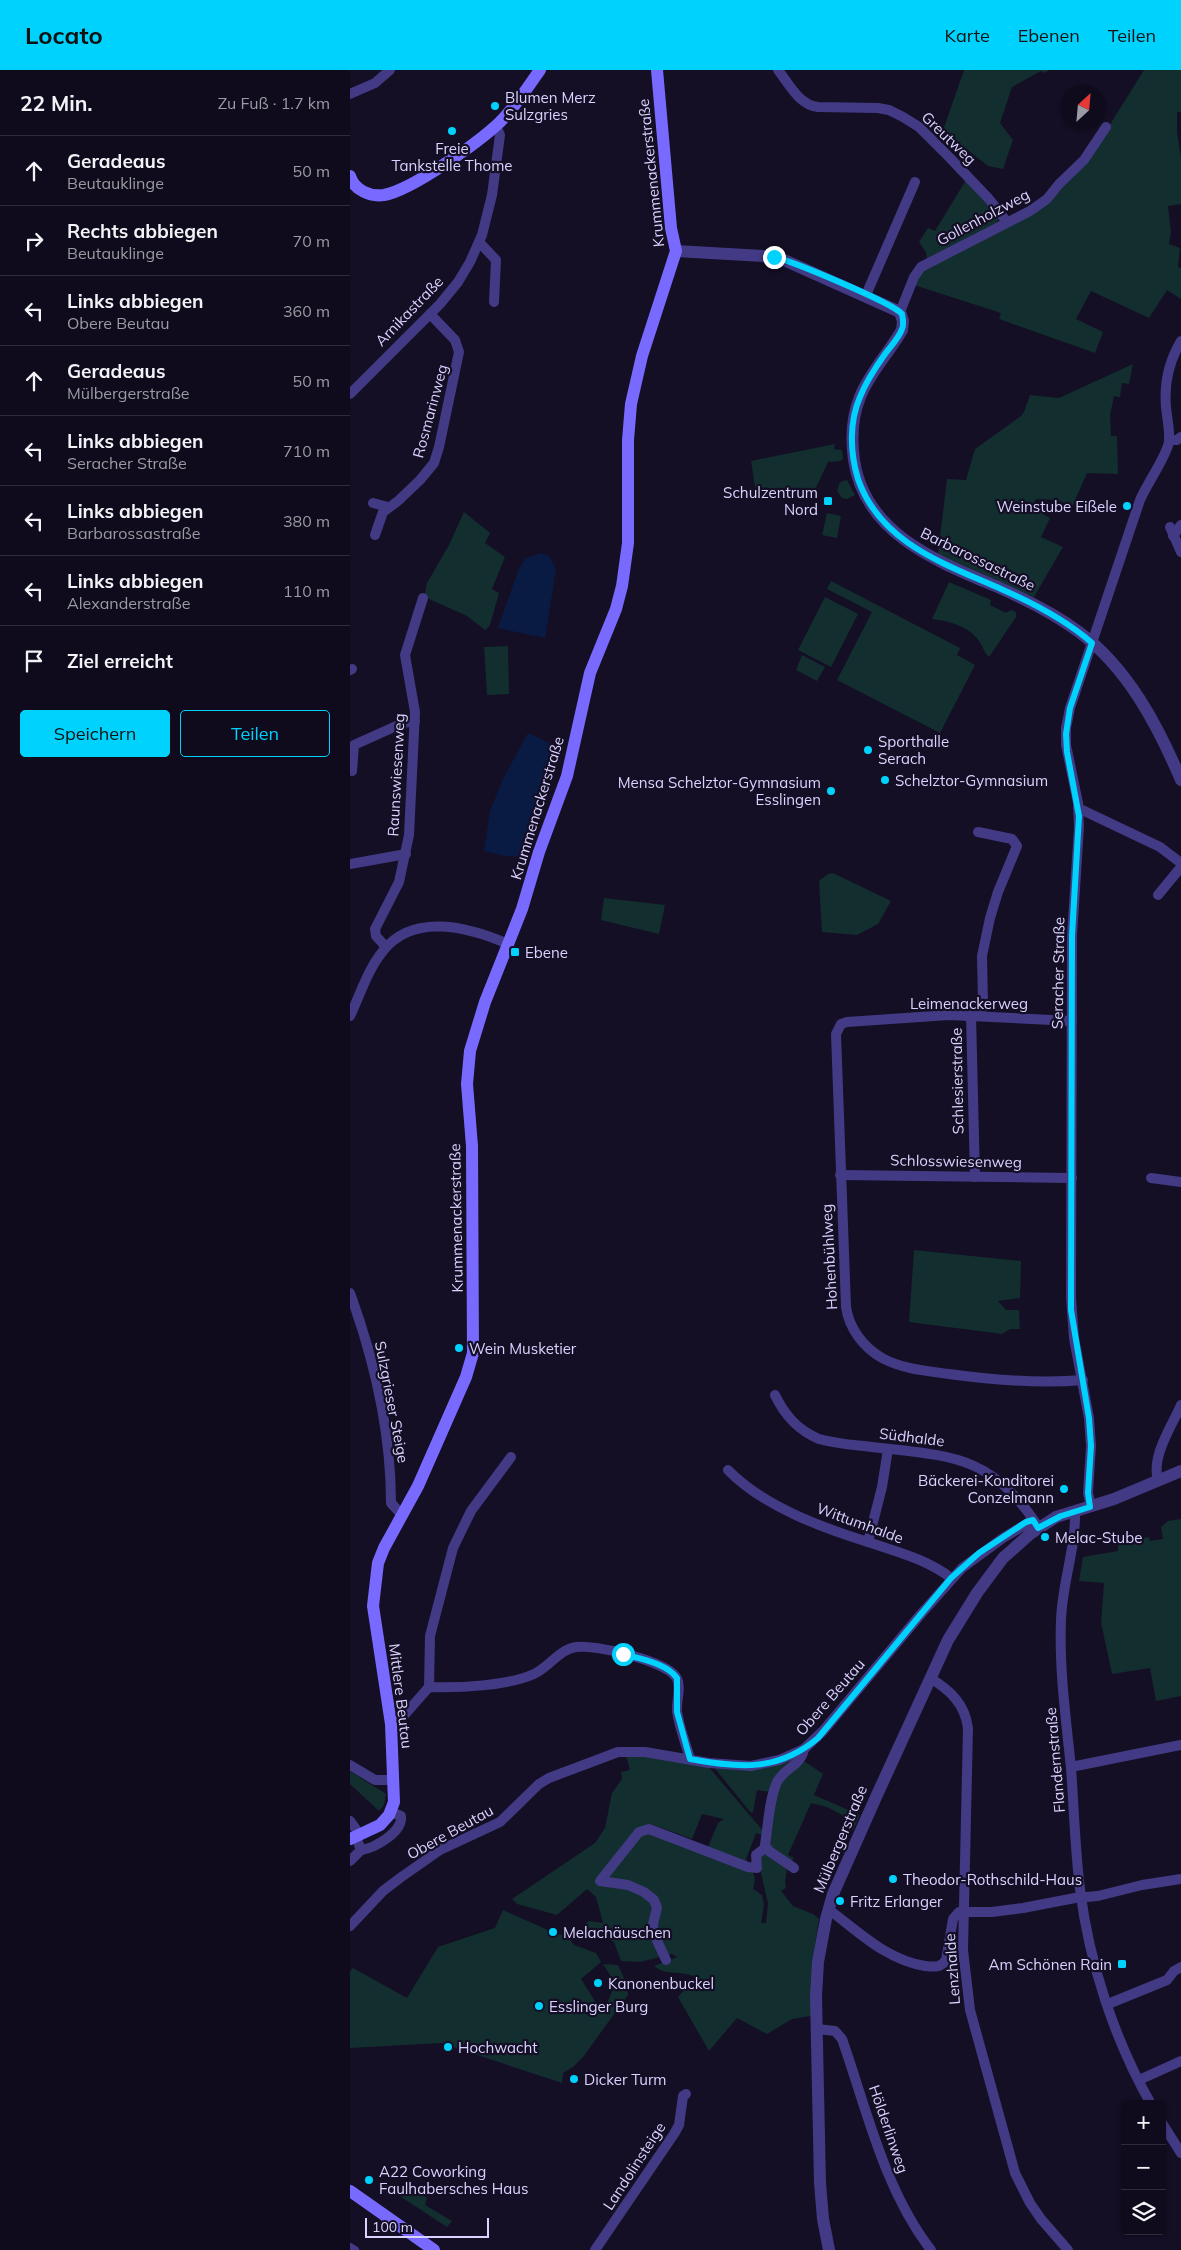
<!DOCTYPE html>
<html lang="de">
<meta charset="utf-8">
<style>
:root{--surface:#0f0b1c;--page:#181425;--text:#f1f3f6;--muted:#9b9ba3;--line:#2f2b3b;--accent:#00d2fe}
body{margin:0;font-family:Mulish,sans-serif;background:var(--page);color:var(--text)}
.controls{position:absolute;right:15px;bottom:15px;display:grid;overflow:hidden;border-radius:5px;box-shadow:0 1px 4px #0004}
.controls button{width:45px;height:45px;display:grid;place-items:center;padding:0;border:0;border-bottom:1px solid var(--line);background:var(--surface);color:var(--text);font:25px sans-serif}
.compass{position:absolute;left:711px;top:15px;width:45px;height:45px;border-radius:50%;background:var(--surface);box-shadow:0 1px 4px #0004;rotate:26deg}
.scale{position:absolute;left:15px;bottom:12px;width:124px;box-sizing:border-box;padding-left:5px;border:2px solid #dbd3ff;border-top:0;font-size:14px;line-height:18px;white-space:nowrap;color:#dbd3ff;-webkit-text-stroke:4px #140f25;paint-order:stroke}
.stop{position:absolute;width:15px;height:15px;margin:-11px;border:4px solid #00d2fe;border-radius:50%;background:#fff}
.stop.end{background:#00d2fe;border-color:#fff;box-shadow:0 1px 5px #0008}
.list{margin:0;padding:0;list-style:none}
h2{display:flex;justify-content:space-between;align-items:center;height:65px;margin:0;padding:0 20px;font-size:21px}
h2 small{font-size:16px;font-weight:400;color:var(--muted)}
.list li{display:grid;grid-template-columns:32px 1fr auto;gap:15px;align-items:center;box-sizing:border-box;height:70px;padding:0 20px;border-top:1px solid var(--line)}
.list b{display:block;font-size:19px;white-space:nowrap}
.list p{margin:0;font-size:16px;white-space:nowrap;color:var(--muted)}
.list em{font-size:16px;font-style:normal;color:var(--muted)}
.actions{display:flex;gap:10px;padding:15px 20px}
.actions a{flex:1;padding:11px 0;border:1px solid var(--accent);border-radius:5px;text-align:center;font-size:18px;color:var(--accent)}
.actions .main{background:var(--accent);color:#111}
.icon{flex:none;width:28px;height:28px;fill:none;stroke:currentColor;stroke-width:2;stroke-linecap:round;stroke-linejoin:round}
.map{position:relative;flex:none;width:831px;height:2180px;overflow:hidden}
header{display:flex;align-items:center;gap:30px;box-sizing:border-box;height:70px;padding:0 25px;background:var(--accent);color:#111}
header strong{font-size:24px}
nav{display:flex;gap:28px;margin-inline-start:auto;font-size:18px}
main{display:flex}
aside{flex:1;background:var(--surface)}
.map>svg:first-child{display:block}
.green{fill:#122e2f}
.water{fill:#0a1b43}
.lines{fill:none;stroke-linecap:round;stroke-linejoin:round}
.pedestrian{stroke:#423a84;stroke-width:8}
.minor{stroke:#423a84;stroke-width:10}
.tertiary{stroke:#423a84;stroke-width:12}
.secondary{stroke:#786aff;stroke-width:12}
.route{stroke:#00d2fe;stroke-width:6}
.poi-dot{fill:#00d2fe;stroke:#140f25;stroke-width:2}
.labels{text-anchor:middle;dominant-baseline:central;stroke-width:4.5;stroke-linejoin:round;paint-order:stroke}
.poi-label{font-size:15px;fill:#dbd3ff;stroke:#140f25;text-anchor:start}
.street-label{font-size:15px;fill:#dbd3ff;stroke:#140f25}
</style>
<header>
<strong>Locato</strong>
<nav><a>Karte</a><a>Ebenen</a><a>Teilen</a></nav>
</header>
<main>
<aside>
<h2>22 Min.<small>Zu Fuß · 1.7 km</small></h2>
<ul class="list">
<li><svg class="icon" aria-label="ahead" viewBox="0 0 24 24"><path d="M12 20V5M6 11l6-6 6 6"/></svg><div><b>Geradeaus</b><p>Beutauklinge</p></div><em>50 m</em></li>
<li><svg class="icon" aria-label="right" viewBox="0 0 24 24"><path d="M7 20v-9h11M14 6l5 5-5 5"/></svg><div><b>Rechts abbiegen</b><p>Beutauklinge</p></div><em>70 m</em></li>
<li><svg class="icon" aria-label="left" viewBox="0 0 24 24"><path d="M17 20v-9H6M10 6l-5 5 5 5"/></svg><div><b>Links abbiegen</b><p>Obere Beutau</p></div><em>360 m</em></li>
<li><svg class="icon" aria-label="ahead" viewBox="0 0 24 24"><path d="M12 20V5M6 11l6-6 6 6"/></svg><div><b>Geradeaus</b><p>Mülbergerstraße</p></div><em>50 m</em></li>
<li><svg class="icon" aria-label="left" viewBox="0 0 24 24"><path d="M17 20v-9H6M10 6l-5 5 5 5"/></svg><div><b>Links abbiegen</b><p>Seracher Straße</p></div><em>710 m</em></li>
<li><svg class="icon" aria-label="left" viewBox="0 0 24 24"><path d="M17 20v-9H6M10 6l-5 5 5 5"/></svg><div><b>Links abbiegen</b><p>Barbarossastraße</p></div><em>380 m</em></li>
<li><svg class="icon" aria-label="left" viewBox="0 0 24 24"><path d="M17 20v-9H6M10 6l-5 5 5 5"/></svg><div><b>Links abbiegen</b><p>Alexanderstraße</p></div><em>110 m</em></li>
<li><svg class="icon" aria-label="arrive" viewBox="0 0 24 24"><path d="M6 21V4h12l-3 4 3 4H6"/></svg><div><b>Ziel erreicht</b></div></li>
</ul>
<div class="actions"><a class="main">Speichern</a><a>Teilen</a></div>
</aside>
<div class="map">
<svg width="831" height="2180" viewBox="0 0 831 2180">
<rect width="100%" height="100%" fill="#140f25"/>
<g class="green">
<path d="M614,0H699L695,3L691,1L662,17L650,53L663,70L653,99L638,96L605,70L590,69Z"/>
<path d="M794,0H831V42H827V62L831,88V134L818,136L821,162L819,174L830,178L828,197L831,198V229L817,220L799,248L741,221L726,249L753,262L745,283L649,249L651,243L564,215L571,202L647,161L736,93Z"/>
<path d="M616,110L649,148L647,152L577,189L576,182L569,172L578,158L585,161Z"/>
<path d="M783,294L779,314L772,313L770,327L764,326L760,345L761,366H767L768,404L737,403L722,437L707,430L686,429L682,438L700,448L691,467L713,477L684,527L588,484L597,409L616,410L625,379L671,346L674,342L680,325L709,328Z"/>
<path d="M485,374L484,379L492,380L493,389L491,391L478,392L464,422L405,417L401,391Z"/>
<path d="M497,410L505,425L497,429L492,428L487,421L490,412Z"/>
<path d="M114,442L140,463L135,473L155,487L142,519L149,523L140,555L135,560L117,546L79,529L75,523L77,513L99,475Z"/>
<path d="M477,443L491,446L487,468L472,465Z"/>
<path d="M481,511L610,578L607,585L625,595L590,663L487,610L522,542L477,519Z"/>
<path d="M599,512L641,530L640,535L656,543L661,540L666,542V547L639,587C634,583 633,576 629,571C619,556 599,551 582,549Z"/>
<path d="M475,527L508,544L481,597L448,580Z"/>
<path d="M158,576L159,624L137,625L134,577Z"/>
<path d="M452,585L475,597L467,611L446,600Z"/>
<path d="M483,803L541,831L528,854L507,865L472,862L469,811L478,804Z"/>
<path d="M254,828L315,835L309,864L251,850Z"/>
<path d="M564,1180L671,1191L670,1228L648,1231L656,1240H669L670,1259H660L652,1264L559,1252Z"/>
<path d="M831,1449V1626L806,1631L800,1598L762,1604L751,1553L754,1513L729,1511L733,1487L768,1481V1473L799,1467L800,1471L813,1469L811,1457L818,1451Z"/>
<path d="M287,1684L357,1695L414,1762L412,1765L406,1763L395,1792L358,1777L368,1753L374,1749L352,1744L342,1769L301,1754L297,1762L403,1802L405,1809L403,1819L412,1825L414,1835L411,1853H416L418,1833L409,1795L410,1788L416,1784L437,1799L435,1811L436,1818L431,1821L443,1836L463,1844L469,1849L464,1883L461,1946L442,1949L417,1964L387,1948L359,1981L328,1927L342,1911L348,1909C335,1899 317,1907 304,1896L327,1887L322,1884L290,1892L271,1891L264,1872L233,1856L239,1851L253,1853L246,1827L237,1819L207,1845L167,1834L162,1829L245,1773L255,1758L262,1723L272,1709L271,1702L280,1700L276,1685Z"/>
<path d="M445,1687L454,1691L473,1704L464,1725L510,1745L503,1760L495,1755L492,1745L477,1737L461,1733L438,1785L444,1788L441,1792L420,1777L421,1722L407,1720L403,1742L401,1743L363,1696Z"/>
<path d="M0,1701L36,1724L34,1735L29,1741L0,1714Z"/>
<path d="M153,1840L200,1861L205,1866L209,1864L216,1865L224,1875L246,1883L251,1892L231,1909L248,1936L257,1933L264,1917L260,1905L253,1894L268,1895L277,1915L278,1925L233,1987L223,1997L213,2003L212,2013L91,1973L0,1978V1901L3,1898L57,1928L88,1877L145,1858Z"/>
<path d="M39,2119L77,2127L75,2135L102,2151L97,2157Z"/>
</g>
<g class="water">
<path d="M190,483L198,485L206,499L195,568L148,558L168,501L175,489Z"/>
<path d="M178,663L206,676L176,787L154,786L134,781L140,741L153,709Z"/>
</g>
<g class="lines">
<path class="pedestrian" d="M0,2177L5,2180"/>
<g class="minor">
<path d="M428,0C439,14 449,35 468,37L528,38L539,40L553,47L569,57L600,88L639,129L657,152"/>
<path d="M0,24L25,13L40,0"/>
<path d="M129,172L146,190L144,232"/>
<path d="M516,225L565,112"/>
<path d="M550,242L564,207L571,197L680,141L697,129L709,114L734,90L756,57"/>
<path d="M0,324L90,234L108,212L120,192L132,165L142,125L150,65L146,56"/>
<path d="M819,370H827L831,367"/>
<path d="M23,433L38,437"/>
<path d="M820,457L831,482"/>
<path d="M25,465L33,442L48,431L70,410L84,393L89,377L109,282L105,270L80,244"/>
<path d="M823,466L831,455"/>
<path d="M0,600L2,599"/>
<path d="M2,701L4,675L53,653L65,651"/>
<path d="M728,738L810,777L831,793"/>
<path d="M628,762L662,769L667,776L648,822L640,848L632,886L633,933L629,946"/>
<path d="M0,794L56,784"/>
<path d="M808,825L831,797"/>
<path d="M36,877L26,866L25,859L49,812L59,765L65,642L55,585L73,528"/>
<path d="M621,945L625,1107"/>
<path d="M0,946C10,925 18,899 33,881C63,842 119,857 158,874"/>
<path d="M722,951L599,945L497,952L491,954L486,964L496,1237C499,1258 513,1277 532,1288C552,1299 577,1301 599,1304C643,1310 688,1314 733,1310"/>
<path d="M490,1105L722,1108"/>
<path d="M801,1108L831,1112"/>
<path d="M0,1223C24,1289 41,1362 41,1433L52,1445"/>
<path d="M425,1325C435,1346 448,1360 469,1369C487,1374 505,1375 522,1377C599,1386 641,1384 687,1455"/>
<path d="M378,1400C414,1437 473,1458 521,1473C548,1482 578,1490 601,1508"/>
<path d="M808,1411C801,1386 821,1358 831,1335"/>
<path d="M741,1437L738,1423L741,1376L739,1348L724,1268L721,1228L722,866L729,757L728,733L716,675V658L720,638L790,430C797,414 817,385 819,372C820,361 817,348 816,337C814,314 819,291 831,271"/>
<path d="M725,1441C726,1478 712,1514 711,1550C709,1599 716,1649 721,1698C724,1738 725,1779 730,1819C739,1892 764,1969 801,2034"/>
<path d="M518,1472L532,1417L538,1379"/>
<path d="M580,1608C600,1620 615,1634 618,1658L613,1880L620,1940L665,2103L680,2133L691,2149L718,2180"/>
<path d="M79,1617L80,1566L103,1478L121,1441L161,1387"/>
<path d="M41,1654L50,1650L79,1617C109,1618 157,1616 184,1604C199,1597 210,1579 226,1577C244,1574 316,1591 326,1607C332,1616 326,1631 327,1641C329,1657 336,1674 340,1689"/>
<path d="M0,1695L25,1710H43"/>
<path d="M721,1697L831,1675"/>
<path d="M0,1751L10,1765"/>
<path d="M11,1780C25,1778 53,1762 51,1746L41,1742"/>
<path d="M0,1791L11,1780L6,1767"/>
<path d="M444,1798L419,1781L415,1775C418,1756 419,1730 427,1712C434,1698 451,1696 454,1679"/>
<path d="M478,1839C508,1861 536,1890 575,1896C584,1897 591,1898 596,1890L603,1849L609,1842H642L673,1838L725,1828L748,1826L792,1815L831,1809"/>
<path d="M0,1856L33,1821L50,1808L90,1780L150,1752L189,1714L199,1708L268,1682H295L359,1693L401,1696L429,1690L454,1679L473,1661L571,1544L612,1498L653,1468L683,1450"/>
<path d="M316,1890L304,1864L303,1854L307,1838L304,1830L294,1822L278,1815L250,1811L289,1762L299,1759L398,1797L407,1798L406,1785L415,1778"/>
<path d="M758,1934L817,1910L824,1901L831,1897"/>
<path d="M467,1959L485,1961L492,1969C517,2040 534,2119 581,2180"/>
<path d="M789,2010L831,1991"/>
<path d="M812,2053L831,2083"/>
<path d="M245,2180L324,2064L329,2055L333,2026L336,2024"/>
</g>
<g class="tertiary">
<path d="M326,181L413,186L434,190L550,242L553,251L552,260C539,283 520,302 510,327C502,347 501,369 504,390C515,465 589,492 650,518C677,530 705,544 729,562C778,598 808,656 831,710"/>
<path d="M479,2180L473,2149L470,2113L466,1926L468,1892L476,1849L483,1824L526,1727L598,1570L627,1523L653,1488L680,1464L706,1447L764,1429L831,1401"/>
</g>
<g class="secondary">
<path d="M0,106C4,120 20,127 34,125C62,120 129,72 150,52C166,36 177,18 190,0"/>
<path d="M0,1769L30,1755L39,1745L44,1732L41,1654L23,1536L28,1493L34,1478L68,1416L116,1307L123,1283L122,1076L117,1014L120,981L135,932L172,839L189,782L217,706L240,603L266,539L272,516L278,473V370L281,334L292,286L326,181L321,158L307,0"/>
<path d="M0,2121L84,2180"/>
</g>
</g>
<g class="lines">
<path class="route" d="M273,1584C290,1589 316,1593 327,1608V1642L340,1689C388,1698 428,1702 468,1668L601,1508L629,1483L676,1452L683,1450L688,1458L711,1446L740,1437L738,1423L741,1376L739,1348L721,1240L722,866L729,746L717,682L716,664L720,638L742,573C716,550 683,533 651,519C595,494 530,473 508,409C500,383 499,352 510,327C516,312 525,298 535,284C540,277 549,268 552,259C554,255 553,249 552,244C543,233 442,191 424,187"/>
</g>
<g class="poi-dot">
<circle cx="145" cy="36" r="5"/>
<circle cx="102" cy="61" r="5"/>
<rect x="473" y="426" width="10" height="10" rx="2.5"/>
<circle cx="777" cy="436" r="5"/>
<circle cx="518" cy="680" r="5"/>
<circle cx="535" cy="710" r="5"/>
<circle cx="481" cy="721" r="5"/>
<rect x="160" y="877" width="10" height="10" rx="2.5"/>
<circle cx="109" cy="1278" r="5"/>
<circle cx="714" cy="1419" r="5"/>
<circle cx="695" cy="1467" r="5"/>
<circle cx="543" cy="1809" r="5"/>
<circle cx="490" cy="1831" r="5"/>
<circle cx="203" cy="1862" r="5"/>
<rect x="767" y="1889" width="10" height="10" rx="2.5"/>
<circle cx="248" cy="1913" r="5"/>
<circle cx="189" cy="1936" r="5"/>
<circle cx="98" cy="1977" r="5"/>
<circle cx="224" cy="2009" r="5"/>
<circle cx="19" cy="2110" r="5"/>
</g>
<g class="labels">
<g class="poi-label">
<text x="155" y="27">Blumen Merz<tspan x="155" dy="17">Sulzgries</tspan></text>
<text x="102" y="78" text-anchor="middle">Freie<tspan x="102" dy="17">Tankstelle Thome</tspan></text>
<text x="468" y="422" text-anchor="end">Schulzentrum<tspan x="468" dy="17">Nord</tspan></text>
<text x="767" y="436" text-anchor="end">Weinstube Eißele</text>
<text x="528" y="671">Sporthalle<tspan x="528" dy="17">Serach</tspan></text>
<text x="545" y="710">Schelztor-Gymnasium</text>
<text x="471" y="712" text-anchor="end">Mensa Schelztor-Gymnasium<tspan x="471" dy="17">Esslingen</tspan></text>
<text x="175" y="882">Ebene</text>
<text x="119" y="1278">Wein Musketier</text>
<text x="704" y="1410" text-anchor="end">Bäckerei-Konditorei<tspan x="704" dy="17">Conzelmann</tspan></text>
<text x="705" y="1467">Melac-Stube</text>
<text x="553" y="1809">Theodor-Rothschild-Haus</text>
<text x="500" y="1831">Fritz Erlanger</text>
<text x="213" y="1862">Melachäuschen</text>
<text x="762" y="1894" text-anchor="end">Am Schönen Rain</text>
<text x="258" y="1913">Kanonenbuckel</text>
<text x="199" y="1936">Esslinger Burg</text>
<text x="108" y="1977">Hochwacht</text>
<text x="234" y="2009">Dicker Turm</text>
<text x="29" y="2101">A22 Coworking<tspan x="29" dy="17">Faulhabersches Haus</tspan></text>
</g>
<g class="street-label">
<text transform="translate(599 68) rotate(44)">Greutweg</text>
<text transform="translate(301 103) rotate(-96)">Krummenackerstraße</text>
<text transform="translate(633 147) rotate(-28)">Gollenholzweg</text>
<text transform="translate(59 241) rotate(-46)">Arnikastraße</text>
<text transform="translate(80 341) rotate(-75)">Rosmarinweg</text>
<text transform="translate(628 489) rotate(26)">Barbarossastraße</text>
<text transform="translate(46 705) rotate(-87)">Raunswiesenweg</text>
<text transform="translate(187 738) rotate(-73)">Krummenackerstraße</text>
<text transform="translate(708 903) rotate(-89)">Seracher Straße</text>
<text x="619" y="933">Leimenackerweg</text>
<text transform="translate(607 1011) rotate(-91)">Schlesierstraße</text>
<text transform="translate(606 1091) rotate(1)">Schlosswiesenweg</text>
<text transform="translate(106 1148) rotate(-91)">Krummenackerstraße</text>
<text transform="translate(479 1187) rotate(-93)">Hohenbühlweg</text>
<text transform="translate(42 1332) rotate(79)">Sulzgrieser Steige</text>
<text transform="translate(562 1367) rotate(7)">Südhalde</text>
<text transform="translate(510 1453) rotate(20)">Wittumhalde</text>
<text transform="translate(51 1626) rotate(83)">Mittlere Beutau</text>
<text transform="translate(480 1627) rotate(-49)">Obere Beutau</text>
<text transform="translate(705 1690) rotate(-95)">Flandernstraße</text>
<text transform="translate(100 1762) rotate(-29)">Obere Beutau</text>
<text transform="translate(490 1769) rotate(-67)">Mülbergerstraße</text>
<text transform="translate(602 1899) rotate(-94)">Lenzhalde</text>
<text transform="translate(539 2059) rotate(71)">Hölderlinweg</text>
<text transform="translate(284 2096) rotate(-57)">Landolinsteige</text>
</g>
</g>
</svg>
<div class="controls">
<button>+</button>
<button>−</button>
<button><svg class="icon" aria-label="layers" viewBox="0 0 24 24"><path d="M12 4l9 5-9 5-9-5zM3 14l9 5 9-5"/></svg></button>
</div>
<svg class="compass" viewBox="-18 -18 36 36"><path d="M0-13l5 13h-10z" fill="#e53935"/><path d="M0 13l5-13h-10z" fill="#9b9ba3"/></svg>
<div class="scale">100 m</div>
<div class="stop" style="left:273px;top:1584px"></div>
<div class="stop end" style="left:424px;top:187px"></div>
</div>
</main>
